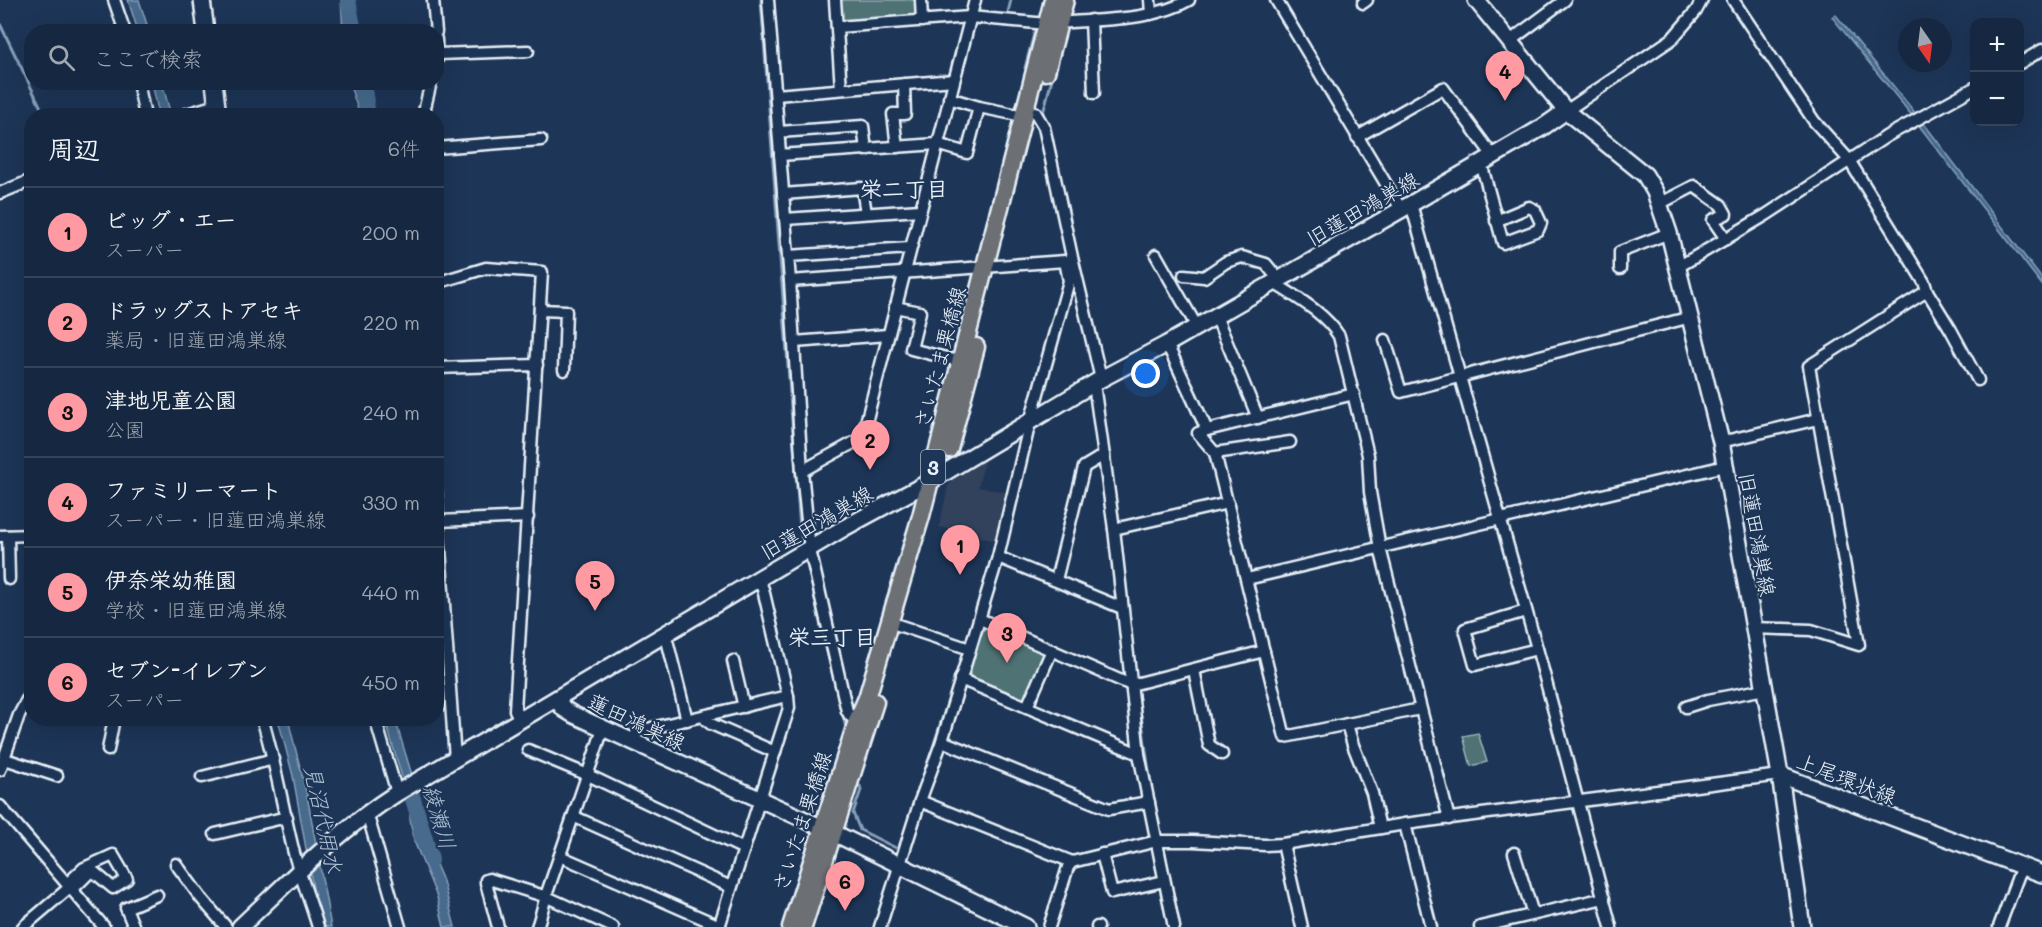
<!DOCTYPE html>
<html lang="ja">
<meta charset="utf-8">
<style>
:root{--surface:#162841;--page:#1f3048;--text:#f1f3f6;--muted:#9ea6b1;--line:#35445a;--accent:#ff9aa2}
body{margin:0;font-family:Mali,"Klee One",sans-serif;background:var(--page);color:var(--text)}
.controls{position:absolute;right:18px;top:18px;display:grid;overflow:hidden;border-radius:12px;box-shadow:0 6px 24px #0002}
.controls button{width:54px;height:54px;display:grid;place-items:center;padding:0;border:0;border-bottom:2px solid var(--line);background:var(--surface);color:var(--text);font:30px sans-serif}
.compass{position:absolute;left:1898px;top:18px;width:54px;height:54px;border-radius:50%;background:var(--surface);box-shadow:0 6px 24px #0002;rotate:166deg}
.you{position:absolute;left:1146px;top:374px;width:21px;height:21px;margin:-15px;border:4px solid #fff;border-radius:50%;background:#1a73e8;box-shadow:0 0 0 9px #1a73e833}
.badge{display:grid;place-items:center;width:39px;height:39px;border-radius:50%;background:var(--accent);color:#111;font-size:20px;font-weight:700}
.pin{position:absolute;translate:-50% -50px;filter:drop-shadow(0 2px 3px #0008)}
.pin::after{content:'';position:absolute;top:32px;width:21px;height:18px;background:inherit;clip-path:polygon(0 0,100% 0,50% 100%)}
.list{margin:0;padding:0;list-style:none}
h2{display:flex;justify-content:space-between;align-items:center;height:78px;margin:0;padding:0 24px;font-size:26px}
h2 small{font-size:20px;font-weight:400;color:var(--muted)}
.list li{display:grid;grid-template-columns:39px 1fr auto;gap:18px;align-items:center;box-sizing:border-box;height:90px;padding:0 24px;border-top:2px solid var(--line)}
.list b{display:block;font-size:22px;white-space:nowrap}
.list p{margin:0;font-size:20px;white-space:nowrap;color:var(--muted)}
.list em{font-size:20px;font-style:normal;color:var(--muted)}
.icon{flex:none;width:33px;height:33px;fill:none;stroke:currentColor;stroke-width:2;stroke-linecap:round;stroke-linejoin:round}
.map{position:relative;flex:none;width:2042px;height:927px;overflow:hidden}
.search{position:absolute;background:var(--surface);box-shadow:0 6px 24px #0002;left:24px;top:24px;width:420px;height:66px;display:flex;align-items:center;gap:15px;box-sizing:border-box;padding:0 21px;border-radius:24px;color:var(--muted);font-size:22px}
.panel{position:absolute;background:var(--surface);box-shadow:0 6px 24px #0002;left:24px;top:108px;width:420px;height:618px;border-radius:24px}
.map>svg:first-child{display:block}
.built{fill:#31425d}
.green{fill:#4f7375;stroke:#9cb2b6;stroke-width:1.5}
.water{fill:#466a8d;stroke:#87a0b8;stroke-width:1.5}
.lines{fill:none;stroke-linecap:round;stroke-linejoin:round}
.stream{stroke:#87a0b8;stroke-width:3}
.river{stroke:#466a8d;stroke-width:16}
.street-casing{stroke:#e8f1f8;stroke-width:15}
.secondary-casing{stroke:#e8f1f8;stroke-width:20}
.primary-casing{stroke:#e8f1f8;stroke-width:21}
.street{stroke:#1d3557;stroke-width:10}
.secondary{stroke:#1d3557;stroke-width:15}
.primary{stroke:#6c6f75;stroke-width:16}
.labels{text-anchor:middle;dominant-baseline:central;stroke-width:4.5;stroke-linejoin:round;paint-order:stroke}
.shield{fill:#1d3557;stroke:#abb9c8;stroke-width:1.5}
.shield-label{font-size:20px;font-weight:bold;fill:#e8f1f8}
.street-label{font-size:21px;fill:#e8f1f8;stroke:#1d3557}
.neighbourhood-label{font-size:22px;font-weight:bold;fill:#e8f1f8;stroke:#1d3557}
.water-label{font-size:22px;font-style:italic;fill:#afc2d3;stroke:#1d3557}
</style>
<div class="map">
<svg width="2042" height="927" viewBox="0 0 2042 927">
<rect width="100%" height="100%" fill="#1d3557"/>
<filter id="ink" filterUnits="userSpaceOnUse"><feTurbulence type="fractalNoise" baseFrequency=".0167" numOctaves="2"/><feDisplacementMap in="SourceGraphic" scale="12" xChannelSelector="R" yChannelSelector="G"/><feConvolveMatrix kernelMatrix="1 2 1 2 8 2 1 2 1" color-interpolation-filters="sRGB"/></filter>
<g filter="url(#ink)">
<path class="built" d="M986,456L978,487L1010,493L996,541L939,527L948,486L960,472Z"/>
<g class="green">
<path d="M839,0H917L918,17L841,23Z"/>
<path d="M985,626L1049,651L1029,701L965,676Z"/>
<path d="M1478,733L1487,762L1471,766L1463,736Z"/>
</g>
<g class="water">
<path d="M128,0H139L149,31H138Z"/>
<path d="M341,0H350L352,31H343Z"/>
<path d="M1835,14L1917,115L1913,117L1832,17Z"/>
<path d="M152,83H162L171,115H159Z"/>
<path d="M349,83H362L371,115H360Z"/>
<path d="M1922,121L2042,279V285L1917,123Z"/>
<path d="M278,719H288L307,795L331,927H320L293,776Z"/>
<path d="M385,719H395L411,772L421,829L443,881L455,927H444L437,897L414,841L410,820V804Z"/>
</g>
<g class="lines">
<g class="stream">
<path d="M761,0L800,529L803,545"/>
<path d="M1007,16L1011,0"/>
<path d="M0,24L45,116"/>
<path d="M1025,68L1036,26"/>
<path d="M1042,117L1054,71"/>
<path d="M1100,386L1104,421"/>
<path d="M806,558L822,632L846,728"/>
<path d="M987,576L990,563"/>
<path d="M1132,645L1136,680"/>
<path d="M1137,687L1152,793"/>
<path d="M925,772L958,669"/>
<path d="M860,786L861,790L853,813L860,830L898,849L901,846"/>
<path d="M1164,849L1180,927"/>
<path d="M874,927L886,892"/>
</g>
<g class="river">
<path d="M348,0L354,32"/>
<path d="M363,82L368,116"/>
<path d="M410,789L431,859"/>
</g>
<defs>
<g id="street">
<path d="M114,0L125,32"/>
<path d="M433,0L436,32"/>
<path d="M768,0L790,281L802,471L810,550L847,711L850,716L857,721"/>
<path d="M835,0L841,89"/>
<path d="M921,0L922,21"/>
<path d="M1150,0L1151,14"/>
<path d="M1276,0L1401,209"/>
<path d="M1733,0L1814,121L1849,160L1924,282L1927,291L1809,366L1859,645L1811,630L1753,628"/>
<path d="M1363,3L1367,0"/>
<path d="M1091,20L1094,93"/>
<path d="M1059,23C1100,19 1153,21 1189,0"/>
<path d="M837,27L970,17L1047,24"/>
<path d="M436,39L437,59"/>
<path d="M1510,41L1565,0"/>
<path d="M438,54L528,51"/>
<path d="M2020,63L2042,50"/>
<path d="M138,82L145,116"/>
<path d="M776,95L954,80"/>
<path d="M979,107L1023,116"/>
<path d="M1566,111L1672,39L1696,11L1702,0"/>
<path d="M1035,112L1044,127L1072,257L1101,379"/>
<path d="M180,116L216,105"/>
<path d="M423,116L431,82"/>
<path d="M779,132L863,126L866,150"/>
<path d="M1357,137L1443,88L1493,156"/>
<path d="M897,147L893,114H905L904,84"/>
<path d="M436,148L541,140"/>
<path d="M780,155L937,144L967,153L979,107L949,98"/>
<path d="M1481,163L1503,243L1538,230L1541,223L1535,210L1529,207L1496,221"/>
<path d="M0,193L32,180"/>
<path d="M783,194L862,188L866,213"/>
<path d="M1411,204L1540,659L1611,927"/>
<path d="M1659,204L1694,186L1721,205L1726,214L1713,220L1726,239"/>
<path d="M785,219L920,210"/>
<path d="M1156,255L1197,327"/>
<path d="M788,256L910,248"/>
<path d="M1678,267L1766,215L1887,136L1974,88"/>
<path d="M1620,269V252L1669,233"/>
<path d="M1184,275L1204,277L1226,262L1242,257L1266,264L1279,280"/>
<path d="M790,281L1065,261L1069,281L1030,422L998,557L942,741L920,801L880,927"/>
<path d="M436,283L486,268L542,272L515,710L520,720"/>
<path d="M1274,283C1297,298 1324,312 1339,336L1368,455L1370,492L1380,548L1449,819"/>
<path d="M1927,291L1951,330L1978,380"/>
<path d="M895,307L920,312L911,349L966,363"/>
<path d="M540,310L566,311L564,370"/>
<path d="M1216,316L1258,418"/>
<path d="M1385,340L1401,392L1691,317"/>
<path d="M794,342L888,335"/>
<path d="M1167,344L1207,430L1198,433L1215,453L1285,737L1420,709"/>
<path d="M436,368L537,365"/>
<path d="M1094,384L1114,529L1139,754L1174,927"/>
<path d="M1207,430L1354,394"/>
<path d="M1721,442L1818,419"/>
<path d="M1215,453L1290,442"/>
<path d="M802,471L862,438L975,0"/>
<path d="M436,492L455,759"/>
<path d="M439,521L528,517"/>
<path d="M1114,529L1228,503"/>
<path d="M0,536L32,535"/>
<path d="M8,536L9,579"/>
<path d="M998,557L1122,608"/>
<path d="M1247,579L1725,466"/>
<path d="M1056,580L1084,467L1104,455"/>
<path d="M1526,611L1465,629L1475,665L1537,649"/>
<path d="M980,619L1131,685L1264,651"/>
<path d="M898,625L970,649"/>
<path d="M664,636L668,644L687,720"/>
<path d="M733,661L744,707"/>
<path d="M1194,670L1209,745L1222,754"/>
<path d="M960,679L1139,754"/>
<path d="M1027,707L1052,650"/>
<path d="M1686,707L1708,700L1765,689"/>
<path d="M705,716L706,720L711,724L775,752"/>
<path d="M262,718C276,764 283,811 295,857C302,881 311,903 318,927"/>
<path d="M375,718L397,793"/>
<path d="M1347,724L1353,745L1372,793L1380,828"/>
<path d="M630,741L638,732L647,729L788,696"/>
<path d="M942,741L1109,809L1149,802"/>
<path d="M108,750L114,718"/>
<path d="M528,750L588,775L744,849"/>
<path d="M5,759L57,776"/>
<path d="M0,770L19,715L32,690"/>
<path d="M202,777L274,759"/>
<path d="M920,801L1072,862L1157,841H1193L1265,845L1283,844L1405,824L1780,775"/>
<path d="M0,806L104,927"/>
<path d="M367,813L400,927"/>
<path d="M575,817L731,887"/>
<path d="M1405,824L1431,927"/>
<path d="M215,834L287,817"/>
<path d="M1283,844L1302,927"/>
<path d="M1514,853L1533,914"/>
<path d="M1102,854L1112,893L1164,881"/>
<path d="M560,856L720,926"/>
<path d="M176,864L201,898L226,927"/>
<path d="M67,884L84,868L113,855L127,879L113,888L94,872L88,874L72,890"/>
<path d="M23,927L70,887"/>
<path d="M131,927L133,925L126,908L157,895"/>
<path d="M498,927L486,883V880L489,879L547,897L613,927"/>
<path d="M537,927C542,914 544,900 549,887C567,835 585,782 603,729"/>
<path d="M719,927L789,708L788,696L763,589L759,580"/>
<path d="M1049,927L1068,867L1072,862"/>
<path d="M1097,927H1098"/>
<path d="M1480,927L1604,898"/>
<path d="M1999,927L2022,866"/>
</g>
<g id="secondary">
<path d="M202,0L206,32"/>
<path d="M1476,0L1566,111"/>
<path d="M214,82L218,116"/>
<path d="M556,699L564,709L572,714L834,833L1026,927"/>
<path d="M1780,775L2042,874"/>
<path d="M240,927C290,880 339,830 397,793L844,528L929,482L1101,379L1167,344L1411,204L1543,127L1566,111L1645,175L1655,192L1669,233L1721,442L1780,775L1802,927"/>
</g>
<g id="primary">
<path d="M1046,72L1065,0"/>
<path d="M949,449L976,347"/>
<path d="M791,927L857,721L867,698L921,516L1053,0"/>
<path d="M803,927L875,702"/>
</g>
</defs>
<use href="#street" class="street-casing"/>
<use href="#secondary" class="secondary-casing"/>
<use href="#primary" class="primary-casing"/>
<use href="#street" class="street"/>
<use href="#secondary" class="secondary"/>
<use href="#primary" class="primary"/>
</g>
</g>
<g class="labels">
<rect class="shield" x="921" y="450" width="24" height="34" rx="4.5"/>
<g class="shield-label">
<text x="933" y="467">3</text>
</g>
<g class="street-label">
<text transform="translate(1362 208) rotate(-30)">旧蓮田鴻巣線</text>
<text transform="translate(939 357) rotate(-75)">さいたま栗橋線</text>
<text transform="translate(816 522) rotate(-30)">旧蓮田鴻巣線</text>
<text transform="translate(1758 534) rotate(80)">旧蓮田鴻巣線</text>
<text transform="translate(637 721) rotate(25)">蓮田鴻巣線</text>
<text transform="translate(1847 778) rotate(21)">上尾環状線</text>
<text transform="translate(801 821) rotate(-72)">さいたま栗橋線</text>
</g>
<g class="neighbourhood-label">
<text x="904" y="188">栄二丁目</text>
<text x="832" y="636">栄三丁目</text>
</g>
<g class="water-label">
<text transform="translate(440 817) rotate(74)">綾瀬川</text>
<text transform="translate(324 819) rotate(78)">見沼代用水</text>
</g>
</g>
</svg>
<div class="controls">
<button>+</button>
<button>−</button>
</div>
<svg class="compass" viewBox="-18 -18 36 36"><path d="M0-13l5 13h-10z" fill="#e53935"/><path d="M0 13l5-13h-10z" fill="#9ea6b1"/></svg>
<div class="you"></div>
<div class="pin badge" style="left:960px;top:575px">1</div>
<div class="pin badge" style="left:870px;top:470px">2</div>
<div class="pin badge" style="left:1007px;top:663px">3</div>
<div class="pin badge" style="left:1505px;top:101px">4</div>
<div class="pin badge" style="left:595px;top:611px">5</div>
<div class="pin badge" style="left:845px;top:911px">6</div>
<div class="search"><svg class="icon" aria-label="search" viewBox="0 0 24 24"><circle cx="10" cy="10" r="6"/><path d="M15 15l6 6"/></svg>ここで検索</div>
<section class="panel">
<h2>周辺<small>6件</small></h2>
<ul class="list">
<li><span class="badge">1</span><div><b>ビッグ・エー</b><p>スーパー</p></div><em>200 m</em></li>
<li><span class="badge">2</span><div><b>ドラッグストアセキ</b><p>薬局 · 旧蓮田鴻巣線</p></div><em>220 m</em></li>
<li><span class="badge">3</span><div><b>津地児童公園</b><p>公園</p></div><em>240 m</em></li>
<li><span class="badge">4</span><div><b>ファミリーマート</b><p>スーパー · 旧蓮田鴻巣線</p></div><em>330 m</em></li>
<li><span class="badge">5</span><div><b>伊奈栄幼稚園</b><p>学校 · 旧蓮田鴻巣線</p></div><em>440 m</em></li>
<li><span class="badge">6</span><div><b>セブン-イレブン</b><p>スーパー</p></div><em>450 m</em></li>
</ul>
</section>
</div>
